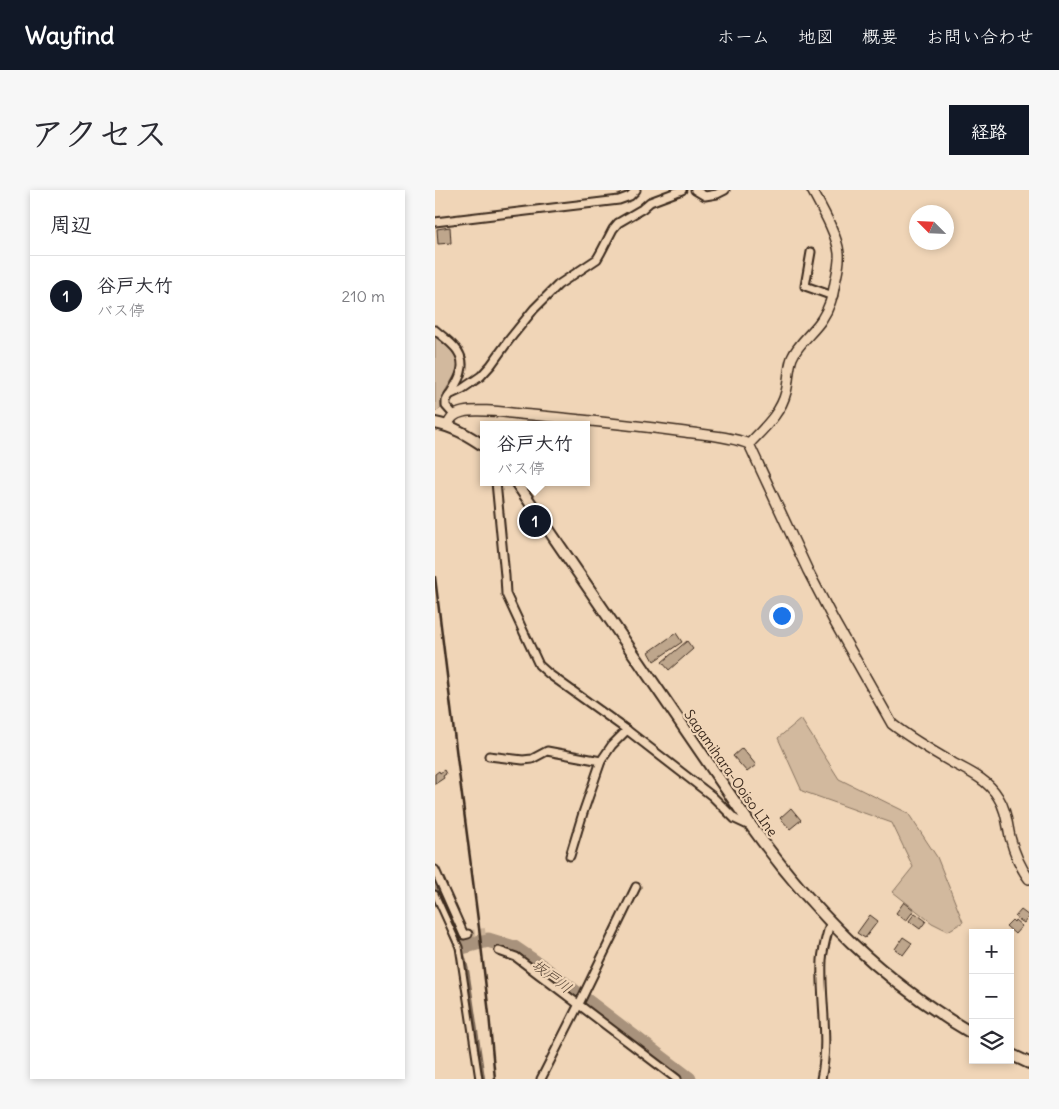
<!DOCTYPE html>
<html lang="ja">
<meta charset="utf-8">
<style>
:root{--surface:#fff;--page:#f7f7f7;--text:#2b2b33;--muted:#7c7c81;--line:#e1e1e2;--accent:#111827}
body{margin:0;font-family:Delius,"Klee One",sans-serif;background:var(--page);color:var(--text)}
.controls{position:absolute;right:15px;bottom:15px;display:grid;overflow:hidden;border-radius:0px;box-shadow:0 2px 8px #0003}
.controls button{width:45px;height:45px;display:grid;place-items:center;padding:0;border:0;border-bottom:1px solid var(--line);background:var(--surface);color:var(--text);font:25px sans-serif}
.compass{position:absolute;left:474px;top:15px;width:45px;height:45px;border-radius:50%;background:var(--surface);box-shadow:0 2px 8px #0003;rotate:294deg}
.you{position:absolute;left:346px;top:425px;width:18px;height:18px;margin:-12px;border:4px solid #fff;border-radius:50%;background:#1a73e8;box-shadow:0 0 0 8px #1a73e833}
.badge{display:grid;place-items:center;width:32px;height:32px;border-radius:50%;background:var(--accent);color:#fff;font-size:16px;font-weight:700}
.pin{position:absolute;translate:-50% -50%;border:2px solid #fff;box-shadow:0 1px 5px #0006}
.popup{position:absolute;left:45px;top:231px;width:110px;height:65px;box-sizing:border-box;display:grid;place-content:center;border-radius:0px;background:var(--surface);filter:drop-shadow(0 1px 4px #0005);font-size:16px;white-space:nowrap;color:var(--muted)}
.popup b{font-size:19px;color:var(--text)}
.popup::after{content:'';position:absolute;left:50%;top:100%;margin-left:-10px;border:10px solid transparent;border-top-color:var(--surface)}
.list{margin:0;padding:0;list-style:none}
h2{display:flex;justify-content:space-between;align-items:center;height:65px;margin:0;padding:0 20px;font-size:21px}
h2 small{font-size:16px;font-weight:400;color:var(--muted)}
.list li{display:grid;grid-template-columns:32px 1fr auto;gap:15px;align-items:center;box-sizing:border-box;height:80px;padding:0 20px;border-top:1px solid var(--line)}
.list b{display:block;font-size:19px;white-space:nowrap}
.list p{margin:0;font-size:16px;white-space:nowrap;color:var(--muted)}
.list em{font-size:16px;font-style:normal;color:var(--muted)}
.icon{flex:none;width:28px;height:28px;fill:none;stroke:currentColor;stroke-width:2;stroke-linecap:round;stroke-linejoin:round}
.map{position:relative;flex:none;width:594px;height:889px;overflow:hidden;border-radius:0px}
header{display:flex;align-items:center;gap:30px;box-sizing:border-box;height:70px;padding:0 25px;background:var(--accent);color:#fff}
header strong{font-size:24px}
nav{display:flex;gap:28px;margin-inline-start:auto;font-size:18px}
.intro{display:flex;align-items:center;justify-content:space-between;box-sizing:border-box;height:120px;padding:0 30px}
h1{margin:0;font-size:35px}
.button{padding:12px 22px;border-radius:0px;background:var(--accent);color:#fff;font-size:18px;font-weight:700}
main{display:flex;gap:30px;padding:0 30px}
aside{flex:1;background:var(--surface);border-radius:0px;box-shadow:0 2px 8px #0003}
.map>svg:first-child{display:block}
.green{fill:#d2b99e;stroke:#86725e}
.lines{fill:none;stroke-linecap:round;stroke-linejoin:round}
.stream{stroke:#7c6856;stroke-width:2.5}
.river{stroke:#a8927b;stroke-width:15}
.building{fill:#bea68c;stroke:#3b2a1e}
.minor-tunnel{stroke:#ccb398;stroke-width:7;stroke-dasharray:7 3.5;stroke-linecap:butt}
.pedestrian-casing{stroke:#3b2a1e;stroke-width:9}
.minor-casing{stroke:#3b2a1e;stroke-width:11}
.tertiary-casing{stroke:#3b2a1e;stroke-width:12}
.primary-casing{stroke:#3b2a1e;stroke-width:14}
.pedestrian{stroke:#f0d5b7;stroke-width:5}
.minor{stroke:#f0d5b7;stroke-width:7}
.tertiary{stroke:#f0d5b7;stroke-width:9}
.primary{stroke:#f0d5b7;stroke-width:10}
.rail{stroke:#3b2a1e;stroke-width:2.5}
.labels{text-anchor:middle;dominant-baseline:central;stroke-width:4.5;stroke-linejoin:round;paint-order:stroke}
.street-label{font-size:14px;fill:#3b2a1e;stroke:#f0d5b7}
.water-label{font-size:15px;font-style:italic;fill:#564435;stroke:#f0d5b7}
</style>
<header>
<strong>Wayfind</strong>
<nav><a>ホーム</a><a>地図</a><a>概要</a><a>お問い合わせ</a></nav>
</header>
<div class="intro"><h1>アクセス</h1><a class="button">経路</a></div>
<main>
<aside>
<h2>周辺<small></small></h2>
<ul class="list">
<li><span class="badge">1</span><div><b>谷戸大竹</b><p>バス停</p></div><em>210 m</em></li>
</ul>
</aside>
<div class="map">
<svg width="594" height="889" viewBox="0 0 594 889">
<rect width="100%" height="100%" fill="#f0d5b7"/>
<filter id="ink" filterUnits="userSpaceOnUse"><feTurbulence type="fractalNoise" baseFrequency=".02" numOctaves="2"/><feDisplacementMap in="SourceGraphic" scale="10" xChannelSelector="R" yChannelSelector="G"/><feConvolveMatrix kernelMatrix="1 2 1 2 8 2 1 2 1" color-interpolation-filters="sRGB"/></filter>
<g filter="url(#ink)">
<g class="green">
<path d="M0,147C6,152 13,156 19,162C32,177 10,196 6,210C6,212 6,215 6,218L2,221H0Z"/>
<path d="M366,529L404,589L473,623L502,667L528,732L513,741L497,733L458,702L478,677L457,633L367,601L343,548Z"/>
</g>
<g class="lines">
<path class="stream" d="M27,757L33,781L49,889"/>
<path class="river" d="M0,692L27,757L53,750L79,758L107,777L254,889"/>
</g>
<g class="building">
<path d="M15,37L16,53L3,54L2,39Z"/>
<path d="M241,443L247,452L219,471L214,462Z"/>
<path d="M252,451L258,459L234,480L227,472Z"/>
<path d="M307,558L321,575L312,582L298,566Z"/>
<path d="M9,580L11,584L8,586L9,588L0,594V584L4,581L5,583Z"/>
<path d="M356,618L366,630L355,639L345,628Z"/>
<path d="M469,712L479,720L471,731L461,723Z"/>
<path d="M586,720L594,726L589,733L580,727Z"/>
<path d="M480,723L491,731L485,739L474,731Z"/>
<path d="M435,725L443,731L430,748L422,743Z"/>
<path d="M577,730L579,732L580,730L587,736L580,744L571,736Z"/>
<path d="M468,747L477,753L468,765L460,759Z"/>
</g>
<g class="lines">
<path class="minor-tunnel" d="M33,744L53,741"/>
<defs>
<path id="pedestrian" d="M0,704L24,757L44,889"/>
<g id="minor">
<path d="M260,0L270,6L282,4L290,0"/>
<path d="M0,32L184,10L195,6L201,0"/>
<path d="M376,62L370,96L398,106"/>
<path d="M0,140C13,151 32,162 26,182C24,192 16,201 11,211V216L19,225"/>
<path d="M14,205L27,199L46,186L56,175L74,150L99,119L123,95L162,69L166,62L178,39L183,33L207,19L215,12L247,0"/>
<path d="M61,292L70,386L71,404L104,475L114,484L192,540L277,606L300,629L315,636"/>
<path d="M54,566L88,570L97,569L112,561L166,571"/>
<path d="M135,666L148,623L166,571L177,555L192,540"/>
<path d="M0,680L29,745L33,744"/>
<path d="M64,761L81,767L242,889"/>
<path d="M106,889L144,814L201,697"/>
<path d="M386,889C395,850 385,809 387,770C388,757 392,745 395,733"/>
</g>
<g id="tertiary">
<path d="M12,236C16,228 19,224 28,222C46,218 79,224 97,225C148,230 199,235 250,242C271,245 294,246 314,254L373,381L399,431L457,534C476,549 497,561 518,573C535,582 553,590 563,607C571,619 572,633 575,647C579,662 585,677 594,689"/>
<path d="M314,254C329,238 346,223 351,202C354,191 353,179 357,168C363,153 379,142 387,129C395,117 398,106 400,93C402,83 405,73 404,63C402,44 386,17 377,0"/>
</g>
<g id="primary">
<path d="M0,233C18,236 34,246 49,256"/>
<path d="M81,292L317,637C378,722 447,791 538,844"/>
<path d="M575,864L594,873"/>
</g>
</defs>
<use href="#pedestrian" class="pedestrian-casing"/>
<use href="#minor" class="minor-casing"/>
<use href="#tertiary" class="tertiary-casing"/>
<use href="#primary" class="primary-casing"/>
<use href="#pedestrian" class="pedestrian"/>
<use href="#minor" class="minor"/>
<use href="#tertiary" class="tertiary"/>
<use href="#primary" class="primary"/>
<path class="rail" d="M0,387L22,567L44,738L54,824L60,889"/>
</g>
</g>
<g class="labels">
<g class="street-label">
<text transform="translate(296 583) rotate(55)">Sagamihara-Ooiso LIne</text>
</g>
<g class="water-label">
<text transform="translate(117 786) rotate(37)">坂戸川</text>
</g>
</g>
</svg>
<div class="controls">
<button>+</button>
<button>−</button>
<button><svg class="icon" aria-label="layers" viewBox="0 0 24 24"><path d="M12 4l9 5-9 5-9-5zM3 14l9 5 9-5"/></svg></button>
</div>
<svg class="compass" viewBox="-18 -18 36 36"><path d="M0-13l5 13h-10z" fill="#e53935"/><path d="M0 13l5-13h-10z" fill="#7c7c81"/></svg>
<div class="you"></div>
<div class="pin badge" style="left:100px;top:331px">1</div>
<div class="popup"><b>谷戸大竹</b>バス停</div>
</div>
</main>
